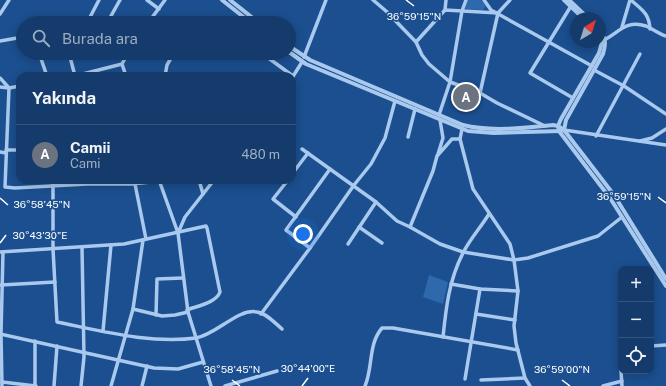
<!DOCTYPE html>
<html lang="tr">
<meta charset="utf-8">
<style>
:root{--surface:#143b6b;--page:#1d4271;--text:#f1f3f6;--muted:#9dadc1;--line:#33557e;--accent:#d6ab8b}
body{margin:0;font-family:"Public Sans",sans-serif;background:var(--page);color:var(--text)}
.controls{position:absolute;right:12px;bottom:12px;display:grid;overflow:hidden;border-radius:8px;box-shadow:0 2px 10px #0003}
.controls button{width:36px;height:36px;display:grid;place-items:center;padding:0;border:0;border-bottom:1px solid var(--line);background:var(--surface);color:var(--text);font:20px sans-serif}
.compass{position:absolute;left:570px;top:12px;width:36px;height:36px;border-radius:50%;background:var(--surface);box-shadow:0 2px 10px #0003;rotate:38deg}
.you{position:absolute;left:303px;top:234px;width:14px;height:14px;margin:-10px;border:3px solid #fff;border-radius:50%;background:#1a73e8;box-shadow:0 0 0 6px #1a73e833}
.badge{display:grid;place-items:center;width:26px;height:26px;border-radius:50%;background:var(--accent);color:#fff;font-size:13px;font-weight:700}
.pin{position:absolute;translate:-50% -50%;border:2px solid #fff;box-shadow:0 1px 4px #0006}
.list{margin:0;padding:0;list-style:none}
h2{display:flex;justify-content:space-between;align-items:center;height:52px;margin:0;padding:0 16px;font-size:17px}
h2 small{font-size:13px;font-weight:400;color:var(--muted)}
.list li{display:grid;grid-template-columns:26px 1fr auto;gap:12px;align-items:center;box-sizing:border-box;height:60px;padding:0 16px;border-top:1px solid var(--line)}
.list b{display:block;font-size:15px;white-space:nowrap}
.list p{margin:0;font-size:13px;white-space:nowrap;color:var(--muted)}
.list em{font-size:13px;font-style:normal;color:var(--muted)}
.icon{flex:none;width:22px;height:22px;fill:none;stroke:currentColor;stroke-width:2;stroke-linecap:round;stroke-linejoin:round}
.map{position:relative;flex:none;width:666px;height:386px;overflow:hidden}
.search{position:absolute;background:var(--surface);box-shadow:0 2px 10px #0003;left:16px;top:16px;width:280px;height:44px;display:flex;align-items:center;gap:10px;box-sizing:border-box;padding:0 14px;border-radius:22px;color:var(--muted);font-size:15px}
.panel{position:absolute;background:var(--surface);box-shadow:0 2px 10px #0003;left:16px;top:72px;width:280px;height:112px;border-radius:12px}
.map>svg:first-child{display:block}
.green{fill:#2e69ad}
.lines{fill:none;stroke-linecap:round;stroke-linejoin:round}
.minor{stroke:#a9c9ee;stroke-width:3.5}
.tertiary{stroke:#a9c9ee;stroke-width:4}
.ticks{fill:none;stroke:#fff;stroke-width:1.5}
.ticks-label{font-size:10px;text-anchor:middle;fill:#fff;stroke:#1b4f8f;stroke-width:3.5;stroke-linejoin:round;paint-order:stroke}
</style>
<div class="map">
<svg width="666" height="386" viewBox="0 0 666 386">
<rect width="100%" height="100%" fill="#1b4f8f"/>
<g class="green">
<path d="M467,0H481L486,6L483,10L466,9L465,8Z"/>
<path d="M429,275L448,282L443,304L423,297Z"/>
</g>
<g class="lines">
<g class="minor">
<path d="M147,0L159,9"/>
<path d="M373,0L386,11L416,42L422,55L429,64L450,82L480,93L497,103L545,126"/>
<path d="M484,0L491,10L592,66"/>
<path d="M631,0C642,10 649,13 650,29"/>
<path d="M571,6L530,73L573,98"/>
<path d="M445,10L446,0"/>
<path d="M0,14L9,0"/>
<path d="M87,23L99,0"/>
<path d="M107,23L120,0"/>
<path d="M148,23L165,0"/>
<path d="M622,27L630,0"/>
<path d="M606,39C620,31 627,20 646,26C653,29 659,34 666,36"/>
<path d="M0,41L23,37"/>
<path d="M416,42L445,10L498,13L510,0"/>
<path d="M39,53L47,76"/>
<path d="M69,53L75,76"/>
<path d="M235,53L267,57L293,76"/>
<path d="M304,57L326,0"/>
<path d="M594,70L624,86L666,114"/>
<path d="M75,76L122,64"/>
<path d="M126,76L122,64L128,53"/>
<path d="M165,76L167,65L174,53"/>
<path d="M0,78L9,88L5,187L15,188L87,184H132L160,181"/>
<path d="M292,78L302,62"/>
<path d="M0,87L9,88L20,86"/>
<path d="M480,93L498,13"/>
<path d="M439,115L450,82L462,11L466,0"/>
<path d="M462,129L460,139L473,189L510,244L514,260L518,291L514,326L516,343L525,378L530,386"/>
<path d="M564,130L666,145"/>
<path d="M596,136L640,54"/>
<path d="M408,137L415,109"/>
<path d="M640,141L652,138L666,129"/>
<path d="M302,149L376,202L397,221L410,227L440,244L463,252L514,260L528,258L598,236L622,217"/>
<path d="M6,150H20"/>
<path d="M0,152L6,153"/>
<path d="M438,154L443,138L440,120"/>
<path d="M292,174L308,153"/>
<path d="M53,180V249L57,322C102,331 150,344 196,338C216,335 238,308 257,312C266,313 275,323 282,329"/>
<path d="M159,180L178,233"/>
<path d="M199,180L203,194"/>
<path d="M288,180L273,199L296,217"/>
<path d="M135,184L146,239"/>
<path d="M359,227L382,243"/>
<path d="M410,227L433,171L437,156L452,139H460"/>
<path d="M348,244L376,202"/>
<path d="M310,248L286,230L330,169"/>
<path d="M0,252L124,244L206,226L207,228L220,292C216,303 197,306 187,310"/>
<path d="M451,284L480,289L518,291"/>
<path d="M1,285L55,282"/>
<path d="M133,309L162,316L175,315L188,312"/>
<path d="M261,314L310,248L354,185L371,164L385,138L395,101"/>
<path d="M476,314L515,320"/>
<path d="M156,315L157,279L183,278"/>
<path d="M103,331L111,245"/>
<path d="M0,334L154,368L178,369L203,362"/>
<path d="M443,337C446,308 449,280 463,253C470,239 481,227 489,214"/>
<path d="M35,341V386"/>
<path d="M651,346L666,345"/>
<path d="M621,360V365"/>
<path d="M621,371L622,386"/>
<path d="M465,379L480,289"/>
<path d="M481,380L525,378"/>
<path d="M2,382L36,386"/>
<path d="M2,386L1,334L3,252"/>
<path d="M54,386L57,346"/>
<path d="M81,386L84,357L82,247"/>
<path d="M111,386L133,309L143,240"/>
<path d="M142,386L147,366"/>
<path d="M211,386L188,312L178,233L185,217L214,180"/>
<path d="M225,386L277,371"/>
<path d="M365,386C373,368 368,344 382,328H393L518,350"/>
<path d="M603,386L622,381"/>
</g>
<g class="tertiary">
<path d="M222,0L251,23"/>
<path d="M230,0L259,23"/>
<path d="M564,0L583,18"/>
<path d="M569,0L588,18"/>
<path d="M600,31C606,39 606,44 603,54L566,120L564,130L614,195L666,279"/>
<path d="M600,38L602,42L599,53L561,119L558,126L559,131L610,198L666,286"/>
<path d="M289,46L310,60L463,125C490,132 525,128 553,125L558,126L564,130"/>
<path d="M289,52L306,64L468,131L494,133L561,131"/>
</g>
</g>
<path class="ticks" d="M406,0L414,6M658,197L666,203M0,198L8,205M0,243L6,235M232,380L240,386M562,380L570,386M302,386L308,378"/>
<g class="ticks-label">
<text x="414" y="20">36°59'15"N</text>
<text x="624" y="200">36°59'15"N</text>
<text x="42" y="208">36°58'45"N</text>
<text x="40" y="239">30°43'30"E</text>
<text x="308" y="372">30°44'00"E</text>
<text x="232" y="373">36°58'45"N</text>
<text x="562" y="373">36°59'00"N</text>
</g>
</svg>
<div class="controls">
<button>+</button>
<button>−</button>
<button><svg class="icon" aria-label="locate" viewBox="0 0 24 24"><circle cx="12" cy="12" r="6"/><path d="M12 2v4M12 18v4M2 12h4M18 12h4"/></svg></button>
</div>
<svg class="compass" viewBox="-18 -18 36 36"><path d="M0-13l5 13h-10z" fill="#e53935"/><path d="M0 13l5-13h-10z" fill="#9dadc1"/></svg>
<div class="you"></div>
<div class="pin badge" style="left:466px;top:97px;background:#6b7280">A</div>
<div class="search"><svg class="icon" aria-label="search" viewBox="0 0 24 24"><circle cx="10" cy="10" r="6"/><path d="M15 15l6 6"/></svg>Burada ara</div>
<section class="panel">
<h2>Yakında<small></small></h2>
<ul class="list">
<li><span class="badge" style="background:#6b7280">A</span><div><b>Camii</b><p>Cami</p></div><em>480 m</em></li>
</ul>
</section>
</div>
